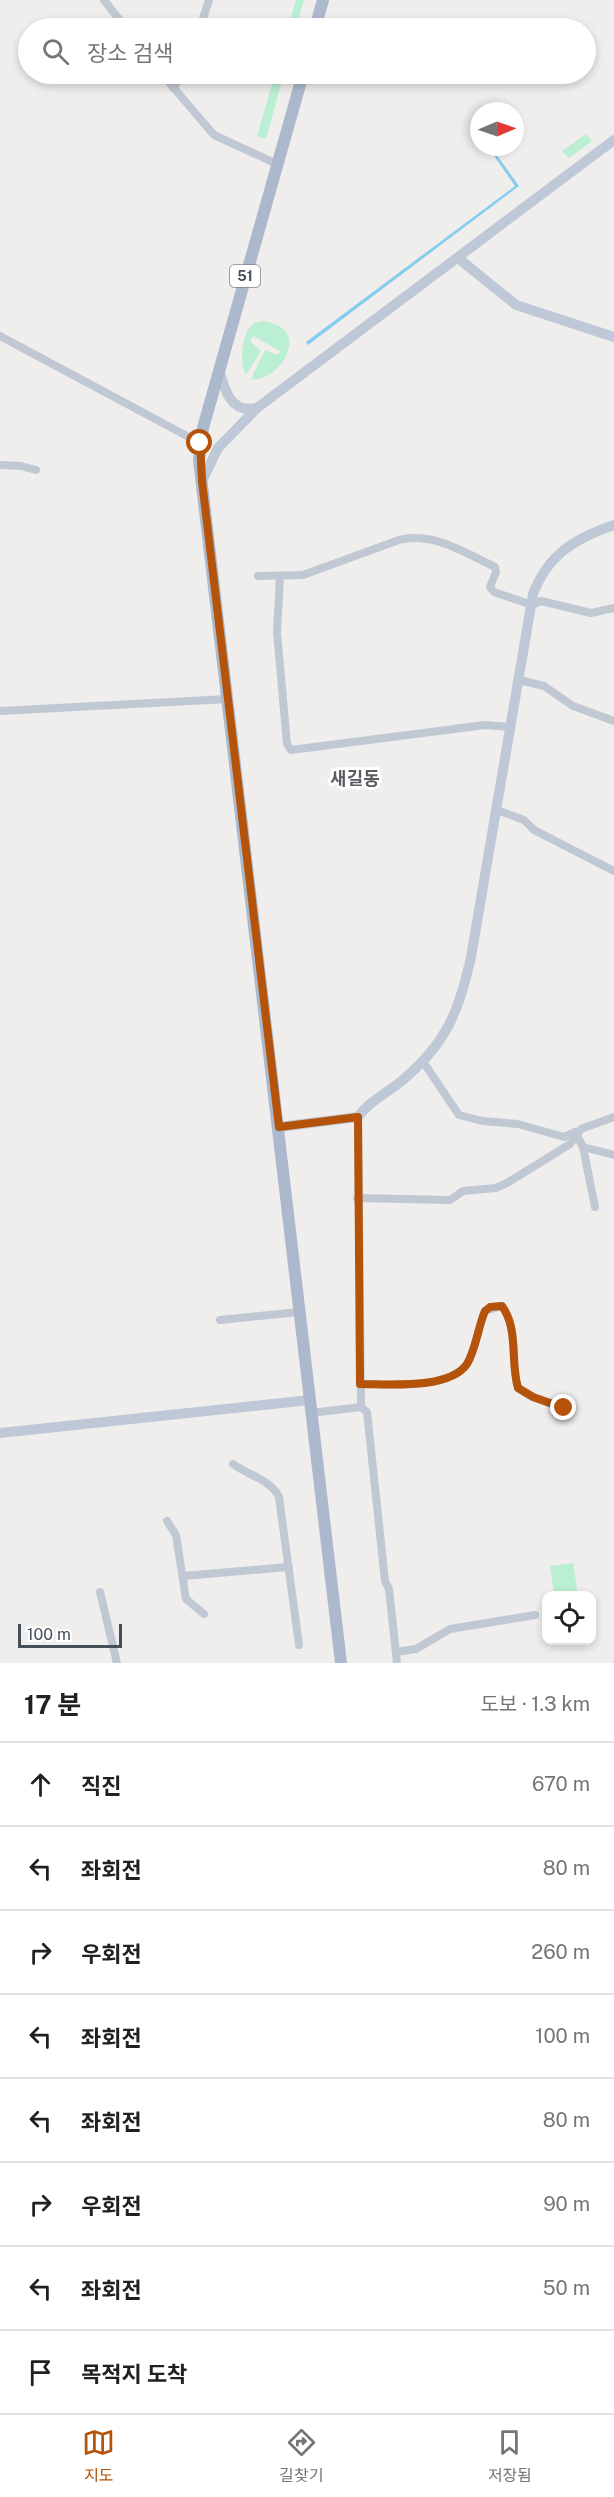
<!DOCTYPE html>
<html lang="ko">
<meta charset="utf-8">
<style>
:root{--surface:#fff;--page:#f2f2f2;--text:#202124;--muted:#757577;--line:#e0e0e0;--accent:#b45309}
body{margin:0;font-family:"Public Sans","Noto Sans KR",sans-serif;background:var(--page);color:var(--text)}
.controls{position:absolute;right:18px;bottom:18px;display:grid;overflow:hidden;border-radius:12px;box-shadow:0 3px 9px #0003}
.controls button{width:54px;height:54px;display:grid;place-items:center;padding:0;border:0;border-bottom:2px solid var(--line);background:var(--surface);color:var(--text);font:30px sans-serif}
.compass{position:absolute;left:470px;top:102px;width:54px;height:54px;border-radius:50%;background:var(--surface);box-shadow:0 3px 9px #0003;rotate:88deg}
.scale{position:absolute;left:18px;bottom:15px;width:104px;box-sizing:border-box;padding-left:6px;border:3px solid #454e5b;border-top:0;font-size:16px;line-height:21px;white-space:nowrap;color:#454e5b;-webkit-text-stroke:4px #fff;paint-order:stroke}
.stop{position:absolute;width:18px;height:18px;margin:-14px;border:4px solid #b45309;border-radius:50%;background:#fff}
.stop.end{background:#b45309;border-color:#fff;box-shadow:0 2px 6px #0008}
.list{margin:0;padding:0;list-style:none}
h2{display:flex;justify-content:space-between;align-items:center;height:78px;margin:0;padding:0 24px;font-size:26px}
h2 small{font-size:20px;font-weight:400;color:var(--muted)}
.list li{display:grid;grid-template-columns:39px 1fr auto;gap:18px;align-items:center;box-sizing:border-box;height:84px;padding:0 24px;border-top:2px solid var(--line)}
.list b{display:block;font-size:22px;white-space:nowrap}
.list em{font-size:20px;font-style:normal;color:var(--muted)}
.icon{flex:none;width:33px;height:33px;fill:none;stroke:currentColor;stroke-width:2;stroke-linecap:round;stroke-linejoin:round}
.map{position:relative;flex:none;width:614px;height:1663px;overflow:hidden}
.search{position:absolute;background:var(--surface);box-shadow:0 3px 9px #0003;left:18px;right:18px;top:18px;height:66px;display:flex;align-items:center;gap:15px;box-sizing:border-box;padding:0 21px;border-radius:33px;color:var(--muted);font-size:22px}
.sheet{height:750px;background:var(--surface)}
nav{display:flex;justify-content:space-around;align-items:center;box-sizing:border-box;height:84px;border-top:2px solid var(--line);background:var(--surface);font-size:16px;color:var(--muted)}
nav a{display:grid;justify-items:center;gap:3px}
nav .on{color:var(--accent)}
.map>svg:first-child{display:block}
.green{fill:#baefd4}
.water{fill:#86cced}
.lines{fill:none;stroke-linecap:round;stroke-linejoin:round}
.street{stroke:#c0c8d3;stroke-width:8}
.secondary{stroke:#bfc8d7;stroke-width:10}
.primary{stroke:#acb9cd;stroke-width:12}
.route{stroke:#b45309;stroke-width:8}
.labels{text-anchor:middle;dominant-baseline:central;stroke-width:6;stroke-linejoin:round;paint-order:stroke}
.shield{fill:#fff;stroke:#7d838c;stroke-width:1.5}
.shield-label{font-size:14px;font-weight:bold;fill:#454e5b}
.quarter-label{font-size:18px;font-weight:bold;fill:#5a5c62;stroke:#fff}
</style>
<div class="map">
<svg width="614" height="1663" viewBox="0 0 614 1663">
<rect width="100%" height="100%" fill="#f0eded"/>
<g class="green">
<path d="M296,0H304L296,28H288Z"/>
<path d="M275,74H284L266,139L257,136Z"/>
<path d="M586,134L592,141L569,158L562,151Z"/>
<path d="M261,321C316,326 279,384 251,379L265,350L278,355L280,351L253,336L250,341L261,351L246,375C239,365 242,338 249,328C252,323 257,322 261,321Z"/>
<path d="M573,1563L578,1595H554L550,1566Z"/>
</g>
<path class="water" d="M488,147H491L519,186L308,345L306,342L515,186Z"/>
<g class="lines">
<g class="street">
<path d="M104,0L126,28"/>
<path d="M200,28L209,0"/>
<path d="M162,74L214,135L277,164"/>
<path d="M173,88L183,74"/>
<path d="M0,336L200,443"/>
<path d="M0,465L21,466L36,470"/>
<path d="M258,576L303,575L399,540C433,531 465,553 495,567L496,572L490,587L494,592L532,605L541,601L591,613L614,608"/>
<path d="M280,576L277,632L287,744L291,750L485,725L510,727"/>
<path d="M519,680L544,686L573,706L614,721"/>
<path d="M0,711L228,699"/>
<path d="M497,810L524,820L534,830L614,871"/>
<path d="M422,1060L459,1115L482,1121L518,1124L564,1137L575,1132L583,1147L614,1155"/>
<path d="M583,1147L595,1207"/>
<path d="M357,1198L450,1200L463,1191L496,1188L507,1183L570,1144L581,1129L614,1117"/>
<path d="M220,1320L299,1312"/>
<path d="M360,1384C388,1384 449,1390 467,1364C476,1349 478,1327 485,1311L502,1306C519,1330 510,1361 518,1388L533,1397L563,1408"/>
<path d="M361,1407L367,1412L385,1581L389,1589L397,1663"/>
<path d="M311,1413L361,1407L358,1117"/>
<path d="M233,1464C248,1475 271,1480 279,1497L299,1645"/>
<path d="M167,1521L176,1535L186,1599L204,1614"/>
<path d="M183,1576L289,1567"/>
<path d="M100,1592L117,1663"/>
<path d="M396,1652L416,1649L450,1629L535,1615"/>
</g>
<g class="secondary">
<path d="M458,258L516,305L614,337"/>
<path d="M219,369C224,389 231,414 256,408"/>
<path d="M202,481L218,448L257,408L614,140"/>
<path d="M279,1127L358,1117C369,1101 389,1092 404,1079C447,1042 459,1011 471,957L533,594C548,554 576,538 614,525"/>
<path d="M0,1433L310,1400"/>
</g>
<g class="primary">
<path d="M315,28L323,0"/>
<path d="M303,74L203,428L199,460L341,1663"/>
</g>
</g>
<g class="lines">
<path class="route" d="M200,443L202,481L279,1127L358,1117L360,1384C388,1384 449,1390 467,1364C476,1349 478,1327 485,1311L490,1307L502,1306C519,1330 510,1361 518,1388L533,1397L564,1408"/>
</g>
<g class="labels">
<rect class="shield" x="230" y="265" width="30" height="22" rx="4.5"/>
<g class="shield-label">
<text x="245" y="276">51</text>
</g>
<g class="quarter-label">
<text x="355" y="778">새길동</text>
</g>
</g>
</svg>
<div class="controls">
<button><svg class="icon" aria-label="locate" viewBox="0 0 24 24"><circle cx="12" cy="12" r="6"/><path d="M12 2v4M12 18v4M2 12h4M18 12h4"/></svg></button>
</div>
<svg class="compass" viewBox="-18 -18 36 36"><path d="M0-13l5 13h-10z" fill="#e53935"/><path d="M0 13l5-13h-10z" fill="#757577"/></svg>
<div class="scale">100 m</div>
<div class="stop" style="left:200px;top:443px"></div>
<div class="stop end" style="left:564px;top:1408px"></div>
<div class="search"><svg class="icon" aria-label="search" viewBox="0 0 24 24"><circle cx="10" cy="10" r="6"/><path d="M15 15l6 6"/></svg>장소 검색</div>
</div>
<section class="sheet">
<h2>17 분<small>도보 · 1.3 km</small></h2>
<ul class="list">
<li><svg class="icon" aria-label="ahead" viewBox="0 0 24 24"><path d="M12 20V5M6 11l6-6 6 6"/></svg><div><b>직진</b></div><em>670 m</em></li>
<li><svg class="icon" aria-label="left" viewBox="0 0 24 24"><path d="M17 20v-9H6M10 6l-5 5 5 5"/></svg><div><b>좌회전</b></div><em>80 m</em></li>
<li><svg class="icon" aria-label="right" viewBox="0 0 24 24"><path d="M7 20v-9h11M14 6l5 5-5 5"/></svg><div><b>우회전</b></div><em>260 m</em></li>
<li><svg class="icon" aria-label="left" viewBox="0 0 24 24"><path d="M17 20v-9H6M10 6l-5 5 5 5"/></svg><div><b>좌회전</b></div><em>100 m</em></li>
<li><svg class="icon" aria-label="left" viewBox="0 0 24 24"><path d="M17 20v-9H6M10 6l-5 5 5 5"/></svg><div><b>좌회전</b></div><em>80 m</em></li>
<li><svg class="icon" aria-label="right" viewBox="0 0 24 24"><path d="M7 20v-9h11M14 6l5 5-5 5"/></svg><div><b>우회전</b></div><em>90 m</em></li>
<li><svg class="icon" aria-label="left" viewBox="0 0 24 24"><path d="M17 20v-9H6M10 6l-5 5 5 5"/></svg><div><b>좌회전</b></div><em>50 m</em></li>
<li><svg class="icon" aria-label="arrive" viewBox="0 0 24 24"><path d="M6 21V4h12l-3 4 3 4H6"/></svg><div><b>목적지 도착</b></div></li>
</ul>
</section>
<nav>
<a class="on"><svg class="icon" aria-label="map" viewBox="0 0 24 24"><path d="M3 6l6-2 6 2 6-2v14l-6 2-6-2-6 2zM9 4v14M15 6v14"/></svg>지도</a>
<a><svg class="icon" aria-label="directions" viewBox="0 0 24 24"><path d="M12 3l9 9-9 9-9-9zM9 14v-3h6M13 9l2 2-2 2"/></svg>길찾기</a>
<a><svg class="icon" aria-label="saved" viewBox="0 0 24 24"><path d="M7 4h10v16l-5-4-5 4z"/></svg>저장됨</a>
</nav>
